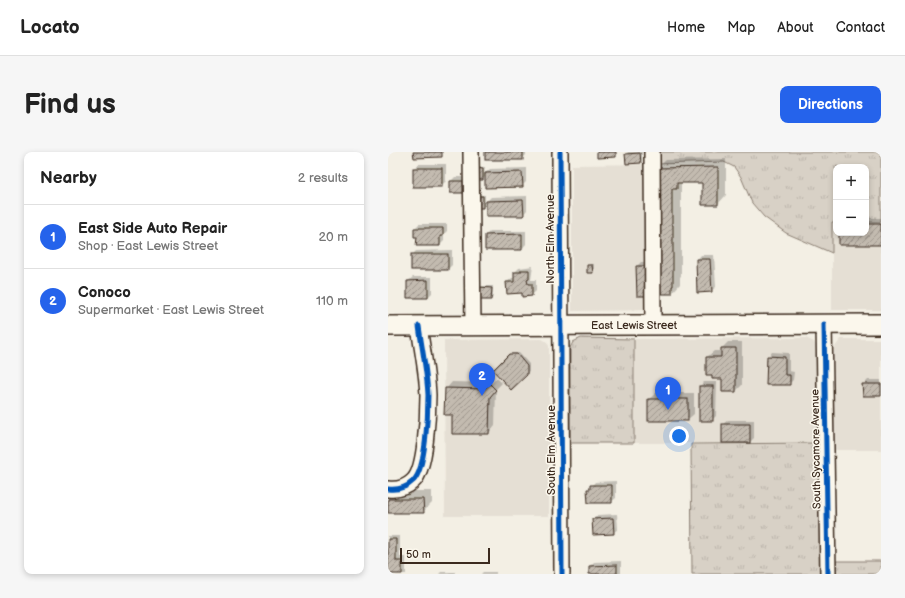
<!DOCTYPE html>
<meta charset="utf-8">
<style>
:root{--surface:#fff;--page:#f6f6f6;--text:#222;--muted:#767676;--line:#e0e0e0;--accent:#2563eb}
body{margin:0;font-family:"Balsamiq Sans",sans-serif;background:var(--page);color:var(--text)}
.controls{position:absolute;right:12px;top:12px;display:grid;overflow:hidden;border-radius:8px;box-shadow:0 2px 6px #0003}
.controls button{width:36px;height:36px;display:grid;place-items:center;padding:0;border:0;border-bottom:1px solid var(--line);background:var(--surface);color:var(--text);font:20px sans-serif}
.scale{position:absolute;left:12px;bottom:10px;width:90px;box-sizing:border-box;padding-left:4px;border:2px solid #3b2a1e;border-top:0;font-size:11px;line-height:14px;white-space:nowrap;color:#3b2a1e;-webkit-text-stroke:3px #fbf7ec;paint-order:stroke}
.you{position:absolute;left:291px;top:284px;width:14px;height:14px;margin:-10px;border:3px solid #fff;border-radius:50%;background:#1a73e8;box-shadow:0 0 0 6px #1a73e833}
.badge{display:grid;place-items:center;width:26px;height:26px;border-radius:50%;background:var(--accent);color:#fff;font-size:13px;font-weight:700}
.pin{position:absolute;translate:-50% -33px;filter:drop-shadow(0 1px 2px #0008)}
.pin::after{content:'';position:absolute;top:21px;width:14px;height:12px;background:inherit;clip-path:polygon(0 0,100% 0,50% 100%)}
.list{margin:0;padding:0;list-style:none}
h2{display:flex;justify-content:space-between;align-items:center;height:52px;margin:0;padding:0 16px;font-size:17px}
h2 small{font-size:13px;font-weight:400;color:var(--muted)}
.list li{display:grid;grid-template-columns:26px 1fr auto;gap:12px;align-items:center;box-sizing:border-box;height:64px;padding:0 16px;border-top:1px solid var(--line)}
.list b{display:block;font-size:15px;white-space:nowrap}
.list p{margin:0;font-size:13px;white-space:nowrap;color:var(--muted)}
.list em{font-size:13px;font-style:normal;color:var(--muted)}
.map{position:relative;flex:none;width:493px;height:422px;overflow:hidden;border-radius:8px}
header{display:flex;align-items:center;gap:24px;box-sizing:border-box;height:56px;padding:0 20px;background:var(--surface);border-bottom:1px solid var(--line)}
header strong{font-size:19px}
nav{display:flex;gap:22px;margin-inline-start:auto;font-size:14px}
.intro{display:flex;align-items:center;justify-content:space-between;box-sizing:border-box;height:96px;padding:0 24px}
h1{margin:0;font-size:28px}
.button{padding:10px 18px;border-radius:8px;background:var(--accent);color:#fff;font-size:14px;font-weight:700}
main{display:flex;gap:24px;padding:0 24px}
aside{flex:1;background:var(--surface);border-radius:8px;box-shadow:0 2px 6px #0003}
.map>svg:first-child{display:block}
.built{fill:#e5dfd4}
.grass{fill:url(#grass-tufts);stroke:#8a7e72}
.shadow{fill:#0003}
.building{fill:url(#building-hatch);stroke:#3b2a1e}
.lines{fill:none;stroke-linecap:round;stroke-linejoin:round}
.minor-casing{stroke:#3b2a1e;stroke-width:18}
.major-casing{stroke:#3b2a1e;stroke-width:22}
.minor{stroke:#fbf7ec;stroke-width:15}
.major{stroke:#fbf7ec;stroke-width:19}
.cycleway-casing{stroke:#fbf7ec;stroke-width:8}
.cycleway{stroke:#0057b8;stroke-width:5}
.labels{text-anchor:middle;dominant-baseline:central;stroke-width:3;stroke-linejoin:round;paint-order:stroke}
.street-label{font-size:11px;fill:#3b2a1e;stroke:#fbf7ec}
</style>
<header>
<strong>Locato</strong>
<nav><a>Home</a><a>Map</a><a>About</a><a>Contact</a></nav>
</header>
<div class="intro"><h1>Find us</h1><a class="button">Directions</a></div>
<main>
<aside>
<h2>Nearby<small>2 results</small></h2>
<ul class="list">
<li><span class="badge">1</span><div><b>East Side Auto Repair</b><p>Shop · East Lewis Street</p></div><em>20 m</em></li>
<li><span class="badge">2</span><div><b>Conoco</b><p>Supermarket · East Lewis Street</p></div><em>110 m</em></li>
</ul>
</aside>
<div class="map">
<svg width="493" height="422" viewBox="0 0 493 422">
<defs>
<pattern id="grass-tufts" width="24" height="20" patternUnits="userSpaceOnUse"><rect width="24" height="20" fill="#d8d1c6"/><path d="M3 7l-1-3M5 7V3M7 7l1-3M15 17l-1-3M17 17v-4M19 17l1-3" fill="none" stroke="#bab4aa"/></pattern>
<pattern id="building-hatch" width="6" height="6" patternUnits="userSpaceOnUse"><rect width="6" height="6" fill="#c3bbb0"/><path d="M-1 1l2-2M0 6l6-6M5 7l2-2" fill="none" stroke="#a0988f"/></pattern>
</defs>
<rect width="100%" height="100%" fill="#f3efe4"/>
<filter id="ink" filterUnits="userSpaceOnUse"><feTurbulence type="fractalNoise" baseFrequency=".025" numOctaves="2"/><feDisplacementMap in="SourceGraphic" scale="8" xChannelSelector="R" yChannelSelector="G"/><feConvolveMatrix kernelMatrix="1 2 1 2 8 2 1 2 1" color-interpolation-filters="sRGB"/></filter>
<g filter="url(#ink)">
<g class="built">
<path d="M268,12L270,158L184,159V13Z"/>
<path d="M444,70H448V81H478V70H493V158H444Z"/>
<path d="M418,186L426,190L433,201V291H246V187Z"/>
<path d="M154,187L159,190L161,194V364H57L56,188Z"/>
<path d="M453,187H493V298H445L446,196Z"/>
</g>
<g class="grass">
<path d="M268,0H493V70H478V15H448V70H444V101L398,81L376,65L364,51L353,25L346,15L336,10L268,12Z"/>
<path d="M193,186L246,187V291H182V196L185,190Z"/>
<path d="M433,291V422H304L303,292Z"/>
<rect x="448" y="409" width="45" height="13"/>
</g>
<g class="shadow">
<path d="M98,0H138V3L134,7Z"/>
<path d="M240,0H254V8L252,10L238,2Z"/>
<path d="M338,7V43L330,52L315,30H295L293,32V124L292,125V132L284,141L269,16L278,8Z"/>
<path d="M31,12H58V29L53,34H26V16Z"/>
<path d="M90,15H97L96,22L102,17L138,16V30L134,34L98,24L95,27H89Z"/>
<path d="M67,25H79V36L75,40H63V29Z"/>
<path d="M90,43H97V53L95,55Z"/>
<path d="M139,44V58L135,63L99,49L103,45Z"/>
<path d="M478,66H493V92L452,81H478Z"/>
<path d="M31,72H59V79L56,82V89L52,93L27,84V76Z"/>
<path d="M102,79H138V92L134,97H98V83Z"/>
<path d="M64,98V113L60,117L24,103L28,99Z"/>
<path d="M313,103H326L328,135L323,139L309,108Z"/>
<path d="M253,110H262L263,139L249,114Z"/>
<path d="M202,112H206V118L204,120L200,114Z"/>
<path d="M145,114L143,128H148V139L144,143L135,140L119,130L124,126H127V120L131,116Z"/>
<path d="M25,125H44V141L40,145L20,129Z"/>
<path d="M94,134H105V145L103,147L92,136Z"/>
<path d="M340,190H354V233L348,239L319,205L326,199H334V196Z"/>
<path d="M384,200L401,201V219L406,220L405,228L401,232L380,205Z"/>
<path d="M124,201H131L141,212V220L123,236L106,218Z"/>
<path d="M109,226L114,231L108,237L107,274L101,281L65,262L58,237L64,230L104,231Z"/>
<path d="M480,228H493V243L475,233Z"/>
<path d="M316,230H329L328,264L324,268L312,234Z"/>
<path d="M268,241H306V262L299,268L261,247Z"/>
<path d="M340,268H366V286L362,290L335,272Z"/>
<path d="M228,329V346L223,350L200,338L207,330Z"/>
<path d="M0,339H44V351L35,360H0Z"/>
<path d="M229,362L230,377L225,381L205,367L210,363Z"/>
<path d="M0,384H12V405H18V422H0Z"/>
<path d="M233,409V421L232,422H202V414L206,410Z"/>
<path d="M53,420H67V422H51Z"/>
<path d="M95,420H108V422H93Z"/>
</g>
<g class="building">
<path d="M25,0H54V5L26,6Z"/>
<rect x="97" y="0" width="38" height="8"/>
<path d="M209,0H228V5L209,6Z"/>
<path d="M252,1L253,11L238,12L237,2Z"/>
<path d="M330,15V53H314V31H289V37H284V73H285V134H284V142H270L268,16Z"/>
<rect x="25" y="16" width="29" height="19"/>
<path d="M88,16L95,17V28H88Z"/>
<path d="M134,20L135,35L97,36V21Z"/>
<path d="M62,29H75L76,41H62Z"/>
<path d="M88,44H95V56H87Z"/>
<path d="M135,48L136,64H98V49Z"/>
<path d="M478,72H493V93H451V81H478Z"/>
<path d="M26,76H55V84H52V94H28L29,85H26Z"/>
<path d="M134,82V98H97V83Z"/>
<rect x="23" y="102" width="37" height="16"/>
<path d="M308,107H322L324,140L309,141Z"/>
<path d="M199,113H204L205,121H199Z"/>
<path d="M248,114H258L259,144H249Z"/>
<path d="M133,118H141V127L139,128L140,132H144V144L134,145V141L119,142L118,130H126V120H133Z"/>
<path d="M40,128V146H19V129Z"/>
<path d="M91,135L104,136L103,148H91Z"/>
<path d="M333,196H348V240H334V227H324V223H318V205H333Z"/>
<path d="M121,202H129L139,214V223L123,238L105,218Z"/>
<path d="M379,204L397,205V223H402V233H378Z"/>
<path d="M102,232L108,238L102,245L101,282H64V263H56L57,236L97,237Z"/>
<path d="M474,232H493V244H475Z"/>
<rect x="311" y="234" width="14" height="35"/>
<rect x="260" y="247" width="40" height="22"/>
<rect x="334" y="272" width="28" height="19"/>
<path d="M202,333H224V351H200L199,337H202Z"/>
<path d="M0,347H35L36,361H0Z"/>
<path d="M225,366L226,382L205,383L204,367Z"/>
<path d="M0,387H8V409H14V422H0Z"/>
<path d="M229,413V422H201V414Z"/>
</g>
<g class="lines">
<defs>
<g id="minor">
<path d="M83,0L85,174"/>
<path d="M172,0L174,422"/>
<path d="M264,0L265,172"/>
<path d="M436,172L440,422"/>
<path d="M0,337C9,338 18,336 25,329C38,318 40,261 40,243C39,220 34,197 31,174"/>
</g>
<path id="major" d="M0,174L493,172"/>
</defs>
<use href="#minor" class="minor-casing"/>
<use href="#major" class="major-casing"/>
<use href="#minor" class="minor"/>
<use href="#major" class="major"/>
<defs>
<g id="cycleway">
<path d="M172,0L174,422"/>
<path d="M436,172L440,422"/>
<path d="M0,337C9,338 18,336 25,329C38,318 40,261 40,243C39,220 34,197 31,174"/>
</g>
</defs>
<use href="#cycleway" class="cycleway-casing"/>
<use href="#cycleway" class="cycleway"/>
</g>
</g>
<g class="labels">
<g class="street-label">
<text transform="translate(162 87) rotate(-90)">North Elm Avenue</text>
<text x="246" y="173">East Lewis Street</text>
<text transform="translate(428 297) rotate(-91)">South Sycamore Avenue</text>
<text transform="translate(163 298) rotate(-90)">South Elm Avenue</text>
</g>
</g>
</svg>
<div class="controls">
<button>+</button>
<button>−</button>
</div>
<div class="scale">50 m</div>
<div class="you"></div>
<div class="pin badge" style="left:280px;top:258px">1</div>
<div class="pin badge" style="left:94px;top:244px">2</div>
</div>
</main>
